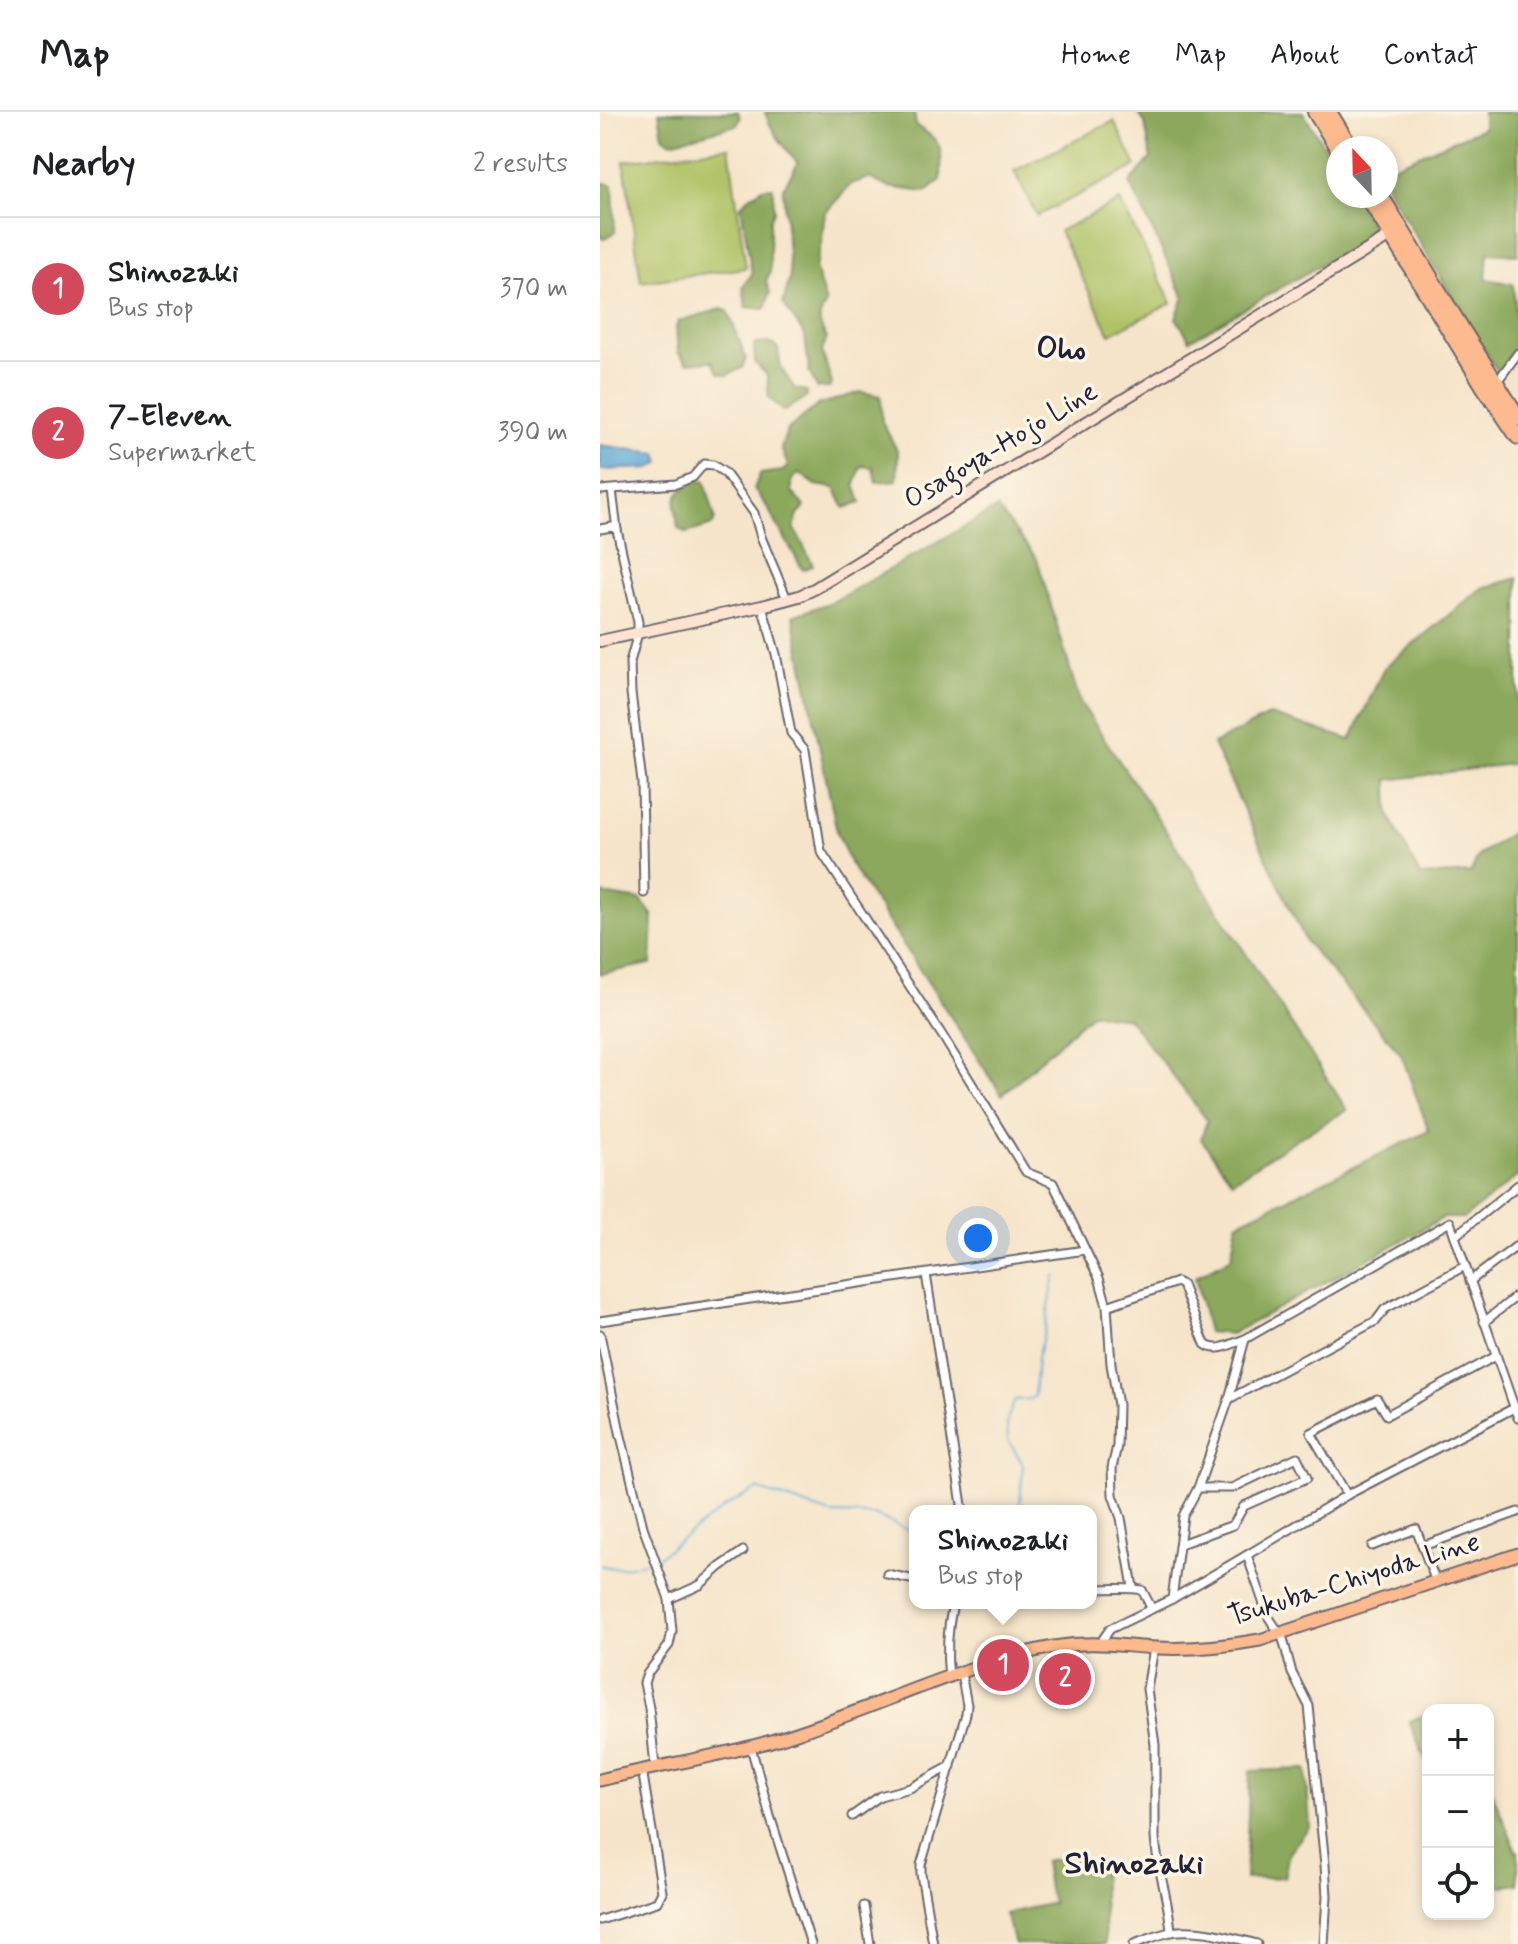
<!DOCTYPE html>
<meta charset="utf-8">
<style>
:root{--surface:#fff;--page:#f2f2f2;--text:#202124;--muted:#757577;--line:#e0e0e0;--accent:#d1495b}
body{margin:0;font-family:Mynerve,sans-serif;background:var(--page);color:var(--text)}
.controls{position:absolute;right:24px;bottom:24px;display:grid;overflow:hidden;border-radius:16px;box-shadow:0 4px 12px #0003}
.controls button{width:72px;height:72px;display:grid;place-items:center;padding:0;border:0;border-bottom:2px solid var(--line);background:var(--surface);color:var(--text);font:40px sans-serif}
.compass{position:absolute;left:726px;top:24px;width:72px;height:72px;border-radius:50%;background:var(--surface);box-shadow:0 4px 12px #0003;rotate:338deg}
.you{position:absolute;left:378px;top:1126px;width:28px;height:28px;margin:-20px;border:6px solid #fff;border-radius:50%;background:#1a73e8;box-shadow:0 0 0 12px #1a73e833}
.badge{display:grid;place-items:center;width:52px;height:52px;border-radius:50%;background:var(--accent);color:#fff;font-size:26px;font-weight:700}
.pin{position:absolute;translate:-50% -50%;border:4px solid #fff;box-shadow:0 2px 8px #0006}
.popup{position:absolute;left:309px;top:1393px;width:188px;height:104px;box-sizing:border-box;display:grid;place-content:center;border-radius:16px;background:var(--surface);filter:drop-shadow(0 2px 6px #0005);font-size:26px;white-space:nowrap;color:var(--muted)}
.popup b{font-size:30px;color:var(--text)}
.popup::after{content:'';position:absolute;left:50%;top:100%;margin-left:-16px;border:16px solid transparent;border-top-color:var(--surface)}
.list{margin:0;padding:0;list-style:none}
h2{display:flex;justify-content:space-between;align-items:center;height:104px;margin:0;padding:0 32px;font-size:34px}
h2 small{font-size:26px;font-weight:400;color:var(--muted)}
.list li{display:grid;grid-template-columns:52px 1fr auto;gap:24px;align-items:center;box-sizing:border-box;height:144px;padding:0 32px;border-top:2px solid var(--line)}
.list b{display:block;font-size:30px;white-space:nowrap}
.list p{margin:0;font-size:26px;white-space:nowrap;color:var(--muted)}
.list em{font-size:26px;font-style:normal;color:var(--muted)}
.icon{flex:none;width:44px;height:44px;fill:none;stroke:currentColor;stroke-width:2;stroke-linecap:round;stroke-linejoin:round}
.map{position:relative;flex:none;width:918px;height:1832px;overflow:hidden}
header{display:flex;align-items:center;gap:48px;box-sizing:border-box;height:112px;padding:0 40px;background:var(--surface);border-bottom:2px solid var(--line)}
header strong{font-size:38px}
nav{display:flex;gap:44px;margin-inline-start:auto;font-size:28px}
main{display:flex}
aside{flex:1;background:var(--surface)}
.map>svg:first-child{display:block}
.green{fill:#afc266;stroke:#687250;stroke-width:2}
.forest{fill:#8ba85b;stroke:#56654b;stroke-width:2}
.water{fill:#5ca6d4;stroke:#3f6488;stroke-width:2}
.lines{fill:none;stroke-linecap:round;stroke-linejoin:round}
.stream{stroke:#5ca6d4;stroke-width:2}
.street-casing{stroke:#6c666d;stroke-width:11}
.secondary-casing{stroke:#6c666d;stroke-width:14}
.primary-casing{stroke:#6c666d;stroke-width:15}
.highway-casing{stroke:#6c666d;stroke-width:18}
.street{stroke:#fff;stroke-width:7}
.secondary{stroke:#fee3d2;stroke-width:10}
.primary{stroke:#fcba8e;stroke-width:11}
.highway{stroke:#fcba8e;stroke-width:14}
.labels{text-anchor:middle;dominant-baseline:central;stroke-width:7;stroke-linejoin:round;paint-order:stroke}
.street-label{font-size:28px;fill:#22223b;stroke:#fcf5e5}
.quarter-label{font-size:32px;font-weight:bold;fill:#22223b;stroke:#fcf5e5}
</style>
<header>
<strong>Map</strong>
<nav><a>Home</a><a>Map</a><a>About</a><a>Contact</a></nav>
</header>
<main>
<aside>
<h2>Nearby<small>2 results</small></h2>
<ul class="list">
<li><span class="badge">1</span><div><b>Shinozaki</b><p>Bus stop</p></div><em>370 m</em></li>
<li><span class="badge">2</span><div><b>7-Eleven</b><p>Supermarket</p></div><em>390 m</em></li>
</ul>
</aside>
<div class="map">
<svg width="918" height="1832" viewBox="0 0 918 1832">
<rect width="100%" height="100%" fill="#fcf5e5"/>
<filter id="ink" filterUnits="userSpaceOnUse"><feTurbulence type="fractalNoise" baseFrequency=".0125" numOctaves="2"/><feDisplacementMap in="SourceGraphic" scale="16" xChannelSelector="R" yChannelSelector="G"/><feConvolveMatrix kernelMatrix="1 2 1 2 8 2 1 2 1" color-interpolation-filters="sRGB"/></filter>
<filter id="wash" filterUnits="userSpaceOnUse"><feTurbulence type="fractalNoise" baseFrequency=".006" numOctaves="4" result="noise"/><feDisplacementMap in="SourceGraphic" scale="32" xChannelSelector="R" yChannelSelector="G"/><feGaussianBlur stdDeviation="1.8" result="paint"/><feColorMatrix in="noise" values="0 0 0 0 0 0 0 0 0 0 0 0 0 0 0 0 0 1.4 0 .05"/><feComposite in="paint" operator="in"/></filter>
<g filter="url(#wash)">
<rect width="100%" height="100%" fill="#f5e4c9"/>
<g class="green">
<path d="M514,9L536,54L437,104L414,59Z"/>
<path d="M129,35L146,156L41,170L24,49Z"/>
<path d="M520,89L572,191L510,222L459,119Z"/>
</g>
<g class="forest">
<path d="M59,0H138L140,6L137,13L71,30L63,24Z"/>
<path d="M165,0H314L316,14C344,29 342,38 341,68L326,80L288,75L269,66L251,72L225,101L221,131L215,156L226,192C217,205 218,213 227,226L222,239L232,272L230,276H217L209,259L205,224L183,191L190,166L183,76L198,51C185,35 171,20 165,0Z"/>
<path d="M537,0H703L738,57V84H755L772,113L771,124L590,228L576,206L584,185L530,71L551,46L545,11Z"/>
<path d="M883,0H918V143L888,141L886,167L913,172C915,191 918,216 918,236C916,245 905,255 899,262L786,75V57L883,16Z"/>
<path d="M0,70L13,73L15,120L4,127L0,125Z"/>
<path d="M173,75L174,99L170,107V160L166,169L170,181L165,197L146,195L143,174L152,162L141,93C147,85 155,83 162,76Z"/>
<path d="M121,197L128,199L146,246L142,256L127,263L119,261L112,249L87,251L78,240L76,215L79,209Z"/>
<path d="M170,231L178,236L181,256L195,277L207,279V285L184,299L169,286L167,263L155,251L154,232Z"/>
<path d="M261,280L281,284L282,310L298,340L297,368L276,370L273,355L261,354L255,373L261,390L245,396L235,376L216,373L199,361L192,368V380L205,395L198,403L194,415L213,453L203,458L166,393L154,377L160,362L183,359L188,354L181,336L187,318L218,293Z"/>
<path d="M99,367L105,369L115,406L113,413L86,421L78,416C75,385 70,383 99,367Z"/>
<path d="M397,396L437,447L480,590L584,746L747,998L697,1027L632,1069L601,1027L607,1008L528,906L492,901L402,983L251,753L237,720L193,504L234,489Z"/>
<path d="M918,466V651L788,668L789,702L820,764L871,761L878,744L918,716V1064L864,1106H843L631,1222L608,1220L595,1165L631,1146L637,1111L829,1019L801,942L706,830L613,632L670,603L751,628L784,556L882,476Z"/>
<path d="M1,782L41,788L53,804L51,852L0,862Z"/>
<path d="M828,1602V1654L809,1609Z"/>
<path d="M706,1657L710,1714L689,1741L684,1765L645,1767L650,1659Z"/>
<path d="M888,1670L916,1739H918V1772L888,1776Z"/>
<path d="M472,1744L502,1755L505,1832H415L405,1802L453,1791L448,1777L444,1749Z"/>
</g>
<path class="water" d="M0,333L57,341L60,350L51,356L0,358Z"/>
<g class="lines">
<g class="stream">
<path d="M417,1399L420,1393L423,1352L408,1328L407,1308L415,1288L430,1287L434,1284L437,1246L444,1221L455,1163"/>
<path d="M58,1445L125,1395L157,1377L231,1402L274,1403L315,1421"/>
<path d="M0,1453C18,1459 35,1453 52,1448"/>
</g>
</g>
</g>
<g filter="url(#ink)">
<g class="lines">
<defs>
<g id="street">
<path d="M896,271L918,241"/>
<path d="M0,378L76,372L93,365L104,352L113,353L125,361L154,401L161,425L187,487"/>
<path d="M12,378L17,418"/>
<path d="M0,417L12,415L17,418L38,510V521L30,550L31,581L42,670L44,781"/>
<path d="M162,494L176,542L191,621L205,638L221,739L342,923L426,1060L453,1071L499,1166L507,1194L511,1252L518,1293L517,1334L512,1356L513,1383L521,1406L533,1475"/>
<path d="M855,1124L918,1073"/>
<path d="M326,1162L363,1399"/>
<path d="M870,1169L918,1133"/>
<path d="M507,1194L577,1170L582,1173L605,1232C617,1242 632,1231 645,1227L850,1110L918,1306"/>
<path d="M0,1209L485,1138"/>
<path d="M884,1210L918,1183"/>
<path d="M0,1222L20,1320L43,1415L69,1487L72,1519L69,1533L47,1562L44,1571L49,1596L55,1654"/>
<path d="M629,1287L776,1209L785,1197L865,1154"/>
<path d="M747,1383L711,1321L777,1287L787,1303L896,1244"/>
<path d="M580,1432L633,1413L644,1394L707,1366L697,1345L632,1376H598"/>
<path d="M772,1434L816,1417L836,1470"/>
<path d="M823,1434L918,1400"/>
<path d="M647,1443L668,1504L683,1527L692,1561L709,1594L725,1753L727,1784L724,1832"/>
<path d="M287,1462L315,1468"/>
<path d="M491,1477C505,1477 530,1475 542,1478L552,1497"/>
<path d="M69,1487L100,1473L120,1455L143,1439"/>
<path d="M572,1487L583,1404L598,1376L629,1287L645,1227"/>
<path d="M501,1530L510,1517L572,1487L647,1443L747,1383L916,1295"/>
<path d="M554,1536L547,1577L555,1633V1725C557,1757 569,1788 571,1820"/>
<path d="M349,1566C346,1542 348,1514 353,1491"/>
<path d="M151,1635L170,1704L211,1832"/>
<path d="M252,1704L280,1684L310,1676L351,1654"/>
<path d="M264,1794L270,1832"/>
<path d="M0,1808L57,1790L62,1780L42,1657"/>
<path d="M333,1832L321,1762V1753L366,1602L367,1593L361,1561"/>
<path d="M534,1832C546,1828 558,1823 570,1820C600,1815 629,1825 657,1832"/>
</g>
<path id="secondary" d="M0,529L162,494L199,484L214,477L795,121"/>
<path id="primary" d="M0,1668C59,1653 120,1645 178,1627C270,1599 359,1552 454,1535C493,1528 519,1534 557,1536C592,1538 626,1534 660,1528L918,1442"/>
<g id="highway">
<path d="M715,0L738,37"/>
<path d="M729,0L751,36"/>
<path d="M767,84L884,275L918,325"/>
<path d="M781,84L865,222L918,305"/>
</g>
</defs>
<use href="#street" class="street-casing"/>
<use href="#secondary" class="secondary-casing"/>
<use href="#primary" class="primary-casing"/>
<use href="#highway" class="highway-casing"/>
<use href="#street" class="street"/>
<use href="#secondary" class="secondary"/>
<use href="#primary" class="primary"/>
<use href="#highway" class="highway"/>
</g>
</g>
<g class="labels">
<g class="street-label">
<text transform="translate(401 334) rotate(-31)">Osagoya-Hojo Line</text>
<text transform="translate(754 1468) rotate(-17)">Tsukuba-Chiyoda Line</text>
</g>
<g class="quarter-label">
<text x="461" y="237">Oho</text>
<text x="534" y="1752">Shinozaki</text>
</g>
</g>
</svg>
<div class="controls">
<button>+</button>
<button>−</button>
<button><svg class="icon" aria-label="locate" viewBox="0 0 24 24"><circle cx="12" cy="12" r="6"/><path d="M12 2v4M12 18v4M2 12h4M18 12h4"/></svg></button>
</div>
<svg class="compass" viewBox="-18 -18 36 36"><path d="M0-13l5 13h-10z" fill="#e53935"/><path d="M0 13l5-13h-10z" fill="#757577"/></svg>
<div class="you"></div>
<div class="pin badge" style="left:403px;top:1553px">1</div>
<div class="popup"><b>Shinozaki</b>Bus stop</div>
<div class="pin badge" style="left:465px;top:1567px">2</div>
</div>
</main>
